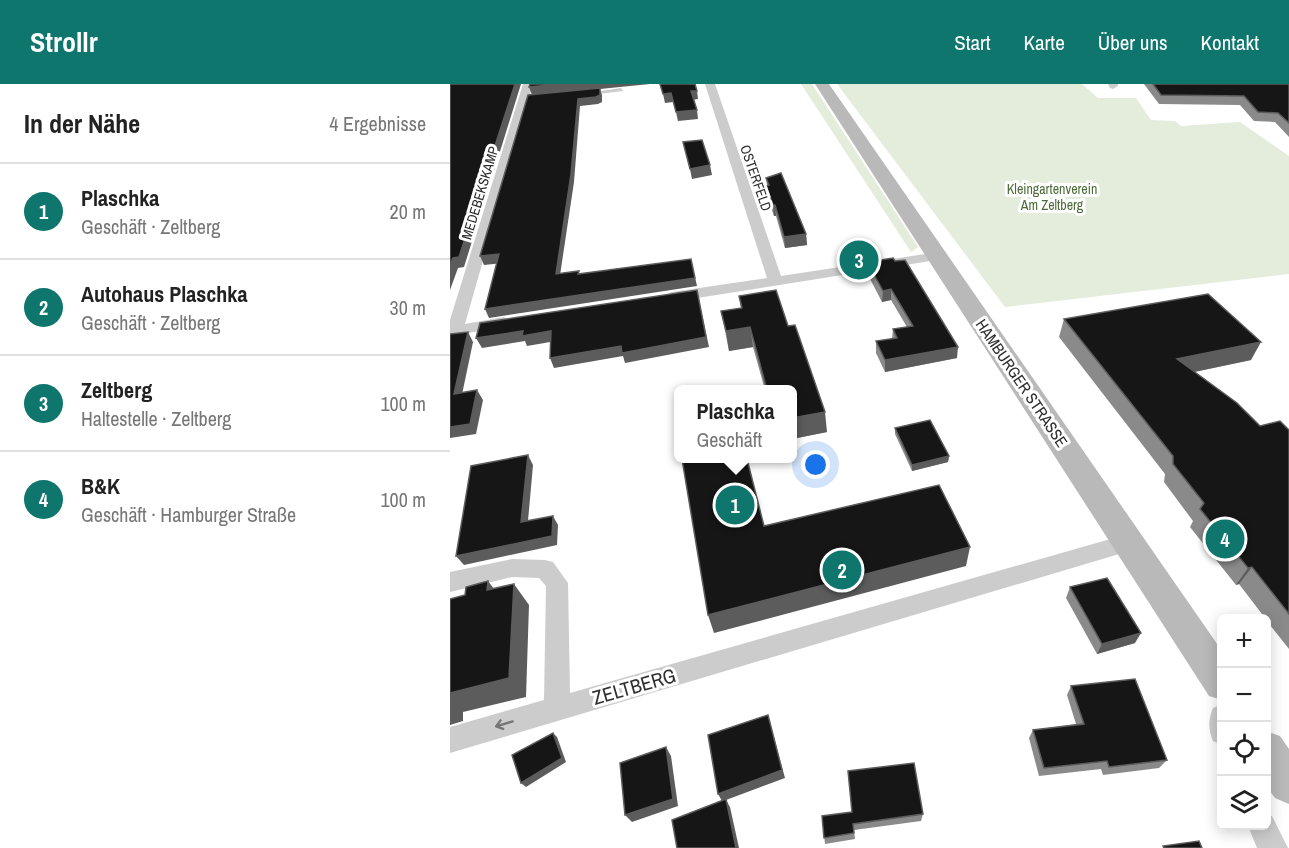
<!DOCTYPE html>
<html lang="de">
<meta charset="utf-8">
<style>
:root{--surface:#fff;--page:#f2f2f2;--text:#222;--muted:#767676;--line:#e0e0e0;--accent:#0f766e}
body{margin:0;font-family:"Archivo Narrow",sans-serif;background:var(--page);color:var(--text)}
.controls{position:absolute;right:18px;bottom:18px;display:grid;overflow:hidden;border-radius:9px;box-shadow:0 3px 15px #0003}
.controls button{width:54px;height:54px;display:grid;place-items:center;padding:0;border:0;border-bottom:2px solid var(--line);background:var(--surface);color:var(--text);font:30px sans-serif}
.you{position:absolute;left:366px;top:381px;width:21px;height:21px;margin:-15px;border:4px solid #fff;border-radius:50%;background:#1a73e8;box-shadow:0 0 0 9px #1a73e833}
.badge{display:grid;place-items:center;width:39px;height:39px;border-radius:50%;background:var(--accent);color:#fff;font-size:20px;font-weight:700}
.pin{position:absolute;translate:-50% -50%;border:3px solid #fff;box-shadow:0 2px 6px #0006}
.popup{position:absolute;left:224px;top:301px;width:123px;height:78px;box-sizing:border-box;display:grid;place-content:center;border-radius:9px;background:var(--surface);filter:drop-shadow(0 2px 4px #0005);font-size:20px;white-space:nowrap;color:var(--muted)}
.popup b{font-size:22px;color:var(--text)}
.popup::after{content:'';position:absolute;left:50%;top:100%;margin-left:-12px;border:12px solid transparent;border-top-color:var(--surface)}
.list{margin:0;padding:0;list-style:none}
h2{display:flex;justify-content:space-between;align-items:center;height:78px;margin:0;padding:0 24px;font-size:26px}
h2 small{font-size:20px;font-weight:400;color:var(--muted)}
.list li{display:grid;grid-template-columns:39px 1fr auto;gap:18px;align-items:center;box-sizing:border-box;height:96px;padding:0 24px;border-top:2px solid var(--line)}
.list b{display:block;font-size:22px;white-space:nowrap}
.list p{margin:0;font-size:20px;white-space:nowrap;color:var(--muted)}
.list em{font-size:20px;font-style:normal;color:var(--muted)}
.icon{flex:none;width:33px;height:33px;fill:none;stroke:currentColor;stroke-width:2;stroke-linecap:round;stroke-linejoin:round}
.map{position:relative;flex:none;width:839px;height:764px;overflow:hidden}
header{display:flex;align-items:center;gap:36px;box-sizing:border-box;height:84px;padding:0 30px;background:var(--accent);color:#fff}
header strong{font-size:28px}
nav{display:flex;gap:33px;margin-inline-start:auto;font-size:21px}
main{display:flex}
aside{flex:1;background:var(--surface)}
.map>svg:first-child{display:block}
.green{fill:#e4eddc}
.lines{fill:none;stroke-linecap:round;stroke-linejoin:round}
.service{fill:#ccc;fill-rule:evenodd}
.minor{fill:#ccc;fill-rule:evenodd}
.secondary{fill:#b9b9b9;fill-rule:evenodd}
.wall{fill:#8a8a8a}
.shaded-wall{fill:#5c5c5c}
.building{fill:#161616;stroke:#5c5c5c;stroke-width:1.5}
.oneway{stroke:#767676}
.labels{text-anchor:middle;dominant-baseline:central;stroke-width:6;stroke-linejoin:round;paint-order:stroke}
.far-street-label{font-size:14px;fill:#2f2f2f;stroke:#fff}
.far-park-label{font-size:14px;fill:#4e6c3a;stroke:#fff}
.street-label{font-size:16px;fill:#2f2f2f;stroke:#fff}
.near-street-label{font-size:20px;fill:#2f2f2f;stroke:#fff}
</style>
<header>
<strong>Strollr</strong>
<nav><a>Start</a><a>Karte</a><a>Über uns</a><a>Kontakt</a></nav>
</header>
<main>
<aside>
<h2>In der Nähe<small>4 Ergebnisse</small></h2>
<ul class="list">
<li><span class="badge">1</span><div><b>Plaschka</b><p>Geschäft · Zeltberg</p></div><em>20 m</em></li>
<li><span class="badge">2</span><div><b>Autohaus Plaschka</b><p>Geschäft · Zeltberg</p></div><em>30 m</em></li>
<li><span class="badge">3</span><div><b>Zeltberg</b><p>Haltestelle · Zeltberg</p></div><em>100 m</em></li>
<li><span class="badge">4</span><div><b>B&amp;K</b><p>Geschäft · Hamburger Straße</p></div><em>100 m</em></li>
</ul>
</aside>
<div class="map">
<svg width="839" height="764" viewBox="0 0 839 764">
<rect width="100%" height="100%" fill="#fff"/>
<g class="green">
<path d="M351,0H362L468,163L461,168Z"/>
<path d="M387,0H632L648,14H686L701,36L725,37L731,42L790,38L839,72V190L555,223Z"/>
</g>
<g class="lines">
<path class="service" d="M171,4L173,7L140,11L137,9Z"/>
<g class="minor">
<path d="M73,0H83L15,240L54,233L62,238L54,243L0,252V236Z"/>
<path d="M255,0H265L331,192L488,168L495,172L493,175L222,218L217,216L214,213L217,210L222,208L317,194Z"/>
<path d="M658,0H668V2L663,5L660,4Z"/>
<path d="M678,450L686,453L689,459L686,465L0,669V643L94,616L96,502L89,494L62,493L0,508V488L62,475L95,476L103,478L118,499L120,609Z"/>
<path d="M772,620V661L763,657C758,645 758,636 763,624Z"/>
<path d="M816,729L822,732L838,764H807L798,742H816Z"/>
</g>
<g class="secondary">
<path d="M365,0H379L772,567V616L759,612Z"/>
<path d="M816,647L830,652L839,665V720L825,714L816,702Z"/>
</g>
</g>
<g class="wall">
<path d="M694,0H839V53L825,38L804,37L790,21L709,20Z"/>
<path d="M316,94L356,150L357,161L335,164L326,132H324L317,112L316,102L317,101Z"/>
<path d="M417,178L507,274L435,288L426,269V257L442,255L443,245L457,243L441,216L432,218L417,189Z"/>
<path d="M289,212L377,348L342,355V306H315L303,263L279,267L271,227L291,224Z"/>
<path d="M614,235L801,276L745,288L810,342L839,346V565L816,536V534H815L789,500L786,501L740,443L743,437L714,398L715,390L609,253Z"/>
<path d="M445,344L499,372L498,378L462,387L445,350Z"/>
<path d="M620,503L685,559L647,570L616,514Z"/>
<path d="M621,602L717,676L709,684L653,691L651,685L589,692L579,654L583,646L626,640L617,611Z"/>
<path d="M473,730L471,737L404,746L405,755L375,760L372,732Z"/>
</g>
<g class="shaded-wall">
<path d="M65,0H71L14,183L8,184L0,206V181Z"/>
<path d="M109,0H200L150,5L152,11V18L148,20L130,22L124,98L109,198L106,190L82,11L79,3Z"/>
<path d="M241,7H247L248,15L242,16Z"/>
<path d="M221,9L223,18L215,19L213,10Z"/>
<path d="M247,26L248,35L228,37L226,28Z"/>
<path d="M260,81L262,91L242,95L240,85Z"/>
<path d="M323,121H325L326,132H324Z"/>
<path d="M356,150L357,161L335,164L334,153Z"/>
<path d="M49,170L53,179L34,181L30,172Z"/>
<path d="M241,175L247,202L39,234L35,225Z"/>
<path d="M441,205V216L432,218L433,207Z"/>
<path d="M247,206L259,263L175,279L173,272L104,284L100,274Z"/>
<path d="M300,243L303,263L279,267L276,247Z"/>
<path d="M73,247H101L106,257L77,262L75,257L32,264L26,254Z"/>
<path d="M18,248L23,258L10,320L4,310Z"/>
<path d="M811,258L801,276L719,293L727,275Z"/>
<path d="M508,263L507,274L435,288V276Z"/>
<path d="M27,306L33,316L26,350L0,354V343Z"/>
<path d="M375,328L377,348L342,355V334Z"/>
<path d="M78,371L83,381L77,448L71,438Z"/>
<path d="M499,372L498,378L462,387V381Z"/>
<path d="M103,432L108,441L107,461L14,481L6,472Z"/>
<path d="M520,463L516,482L264,549L258,531Z"/>
<path d="M802,483L789,500L786,501L798,484Z"/>
<path d="M38,497L54,518L37,506Z"/>
<path d="M64,500L79,521L76,613L13,628V637L0,641V609Z"/>
<path d="M691,549L685,559L647,570L652,560Z"/>
<path d="M318,631L335,694L276,716L280,723L289,764H286L272,717L268,710Z"/>
<path d="M103,649L107,653L116,678L76,703L71,699Z"/>
<path d="M216,663L221,672L228,722L182,738L175,731Z"/>
</g>
<g class="building">
<path d="M0,0H65L9,173L3,174L0,181Z"/>
<path d="M80,0H109L79,3Z"/>
<path d="M210,0H245L247,7H241L247,26L226,28L221,9L213,10Z"/>
<path d="M703,0H839V39L828,29L808,28L794,12L711,11Z"/>
<path d="M150,4V11L146,13L128,15L121,90L106,190L129,187L128,190L241,175L245,194L35,225L49,170L30,172L78,11Z"/>
<path d="M252,56L260,81L240,85L233,58Z"/>
<path d="M331,89L356,150L334,153L325,121H323L316,102L319,101L316,94Z"/>
<path d="M443,174L445,177L455,176L508,263L435,276L426,257L447,254L443,245L463,242L441,205L433,207L417,178Z"/>
<path d="M247,206L256,253L172,269L171,262L100,274L101,247L72,252L73,247L26,254L30,239Z"/>
<path d="M326,206L338,242L345,241L375,328L342,334V306H317L300,243L276,247L271,227L292,224L289,212Z"/>
<path d="M758,210L811,258L727,275L787,319L810,342L830,337L839,346V530L802,483L798,484L750,425L754,419L723,380V372L614,235Z"/>
<path d="M18,248L4,310L27,306L20,340L0,343V250Z"/>
<path d="M226,336H228V348Z"/>
<path d="M480,336L499,372L462,381L445,344Z"/>
<path d="M78,371L71,438L103,432L102,452L6,472L21,382Z"/>
<path d="M232,375H297L314,442L489,401L520,463L258,531Z"/>
<path d="M657,494L691,549L652,560L620,503Z"/>
<path d="M38,497L37,506L64,500L59,594L0,609V515L15,511L16,503Z"/>
<path d="M685,595L717,676L659,683L657,677L594,684L583,646L634,640L621,602Z"/>
<path d="M318,631L332,686L268,710L258,651Z"/>
<path d="M103,649L112,674L71,699L62,671Z"/>
<path d="M216,663L223,715L175,731L170,679Z"/>
<path d="M464,679L473,730L403,740L404,749L374,754L372,732L402,728L398,687Z"/>
<path d="M276,715L286,764H227L222,736Z"/>
<path d="M749,757L752,764H714L713,762Z"/>
</g>
<defs><path id="oneway-shaft" d="M-6 0H5M1.5-3L5.5 0L1.5 3" fill="none" stroke-width="1.6" stroke-linecap="round" stroke-linejoin="round" transform="scale(1.5)"/></defs>
<use class="oneway" href="#oneway-shaft" transform="translate(54 640) rotate(163)"/>
<g class="labels">
<g class="far-street-label">
<text transform="translate(306 94) rotate(71)">OSTERFELD</text>
<text transform="translate(30 109) rotate(-73)">MEDEBEKSKAMP</text>
</g>
<g class="far-park-label">
<text x="602" y="105">Kleingartenverein<tspan x="602" dy="16">Am Zeltberg</tspan></text>
</g>
<g class="street-label">
<text transform="translate(572 299) rotate(56)">HAMBURGER STRASSE</text>
</g>
<g class="near-street-label">
<text transform="translate(184 602) rotate(-16)">ZELTBERG</text>
</g>
</g>
</svg>
<div class="controls">
<button>+</button>
<button>−</button>
<button><svg class="icon" aria-label="locate" viewBox="0 0 24 24"><circle cx="12" cy="12" r="6"/><path d="M12 2v4M12 18v4M2 12h4M18 12h4"/></svg></button>
<button><svg class="icon" aria-label="layers" viewBox="0 0 24 24"><path d="M12 4l9 5-9 5-9-5zM3 14l9 5 9-5"/></svg></button>
</div>
<div class="you"></div>
<div class="pin badge" style="left:285px;top:421px">1</div>
<div class="popup"><b>Plaschka</b>Geschäft</div>
<div class="pin badge" style="left:392px;top:486px">2</div>
<div class="pin badge" style="left:409px;top:176px">3</div>
<div class="pin badge" style="left:775px;top:455px">4</div>
</div>
</main>
